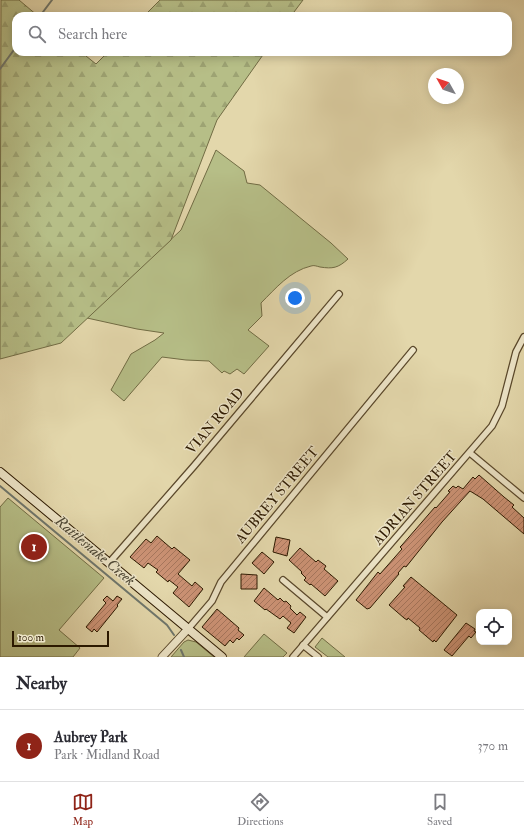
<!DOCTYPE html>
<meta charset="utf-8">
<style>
:root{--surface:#fff;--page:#f2f2f3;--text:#2b2b33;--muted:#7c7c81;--line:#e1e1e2;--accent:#8f2418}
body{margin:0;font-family:"IM FELL Double Pica",serif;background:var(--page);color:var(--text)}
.controls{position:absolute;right:12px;bottom:12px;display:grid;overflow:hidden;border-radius:8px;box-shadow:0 2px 10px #0003}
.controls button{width:36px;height:36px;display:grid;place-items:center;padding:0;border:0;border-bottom:1px solid var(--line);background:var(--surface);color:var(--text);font:20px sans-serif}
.compass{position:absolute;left:428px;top:68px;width:36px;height:36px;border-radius:50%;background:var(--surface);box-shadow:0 2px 10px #0003;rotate:310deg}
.scale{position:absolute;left:12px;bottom:10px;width:97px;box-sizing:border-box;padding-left:4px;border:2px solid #2c1900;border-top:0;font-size:11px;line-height:14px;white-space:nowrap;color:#2c1900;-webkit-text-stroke:3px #ede5c8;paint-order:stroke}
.you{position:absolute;left:295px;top:298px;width:14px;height:14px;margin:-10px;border:3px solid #fff;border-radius:50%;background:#1a73e8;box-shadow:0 0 0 6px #1a73e833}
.badge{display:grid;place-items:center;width:26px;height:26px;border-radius:50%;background:var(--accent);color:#fff;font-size:13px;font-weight:700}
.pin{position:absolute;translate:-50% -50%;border:2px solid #fff;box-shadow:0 1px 4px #0006}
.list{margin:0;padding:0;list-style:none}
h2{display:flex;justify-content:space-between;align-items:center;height:52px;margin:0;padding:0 16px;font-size:17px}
h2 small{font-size:13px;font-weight:400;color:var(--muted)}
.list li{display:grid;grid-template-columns:26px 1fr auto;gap:12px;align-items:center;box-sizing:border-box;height:72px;padding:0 16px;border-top:1px solid var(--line)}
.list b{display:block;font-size:15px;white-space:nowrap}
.list p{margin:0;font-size:13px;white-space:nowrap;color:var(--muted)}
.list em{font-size:13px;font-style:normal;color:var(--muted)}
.icon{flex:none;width:22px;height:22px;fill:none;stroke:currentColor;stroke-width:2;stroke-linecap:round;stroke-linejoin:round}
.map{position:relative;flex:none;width:524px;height:657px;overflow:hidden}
.search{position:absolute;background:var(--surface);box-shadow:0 2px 10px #0003;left:12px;right:12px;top:12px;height:44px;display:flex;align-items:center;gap:10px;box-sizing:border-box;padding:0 14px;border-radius:12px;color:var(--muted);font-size:15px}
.sheet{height:124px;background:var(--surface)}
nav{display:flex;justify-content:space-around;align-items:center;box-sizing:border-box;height:56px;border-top:1px solid var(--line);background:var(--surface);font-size:11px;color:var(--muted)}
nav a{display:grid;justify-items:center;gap:2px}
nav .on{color:var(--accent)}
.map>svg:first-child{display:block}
.green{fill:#b6be87;stroke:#716c44}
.forest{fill:url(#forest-firs);stroke:#716c44}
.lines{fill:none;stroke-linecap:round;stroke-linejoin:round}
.stream{stroke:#6f776d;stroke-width:2}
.building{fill:url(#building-hatch);stroke:#2c1900}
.minor-casing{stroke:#5a482b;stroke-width:8}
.tertiary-casing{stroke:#5a482b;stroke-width:9}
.secondary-casing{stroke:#2c1900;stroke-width:10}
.minor{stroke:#ede5c8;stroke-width:5.5}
.tertiary{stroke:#ede5c8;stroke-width:7}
.secondary{stroke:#ede5c8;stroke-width:8}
.labels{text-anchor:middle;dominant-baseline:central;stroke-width:3;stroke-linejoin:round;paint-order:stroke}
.street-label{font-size:14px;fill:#2c1900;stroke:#ede5c8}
.water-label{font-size:15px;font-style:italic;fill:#4d4836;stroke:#ede5c8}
</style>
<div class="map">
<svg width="524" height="657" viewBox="0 0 524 657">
<defs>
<pattern id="forest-firs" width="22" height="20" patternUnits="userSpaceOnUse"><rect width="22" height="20" fill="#b6be87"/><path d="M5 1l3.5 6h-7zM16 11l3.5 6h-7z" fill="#9da373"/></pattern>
<pattern id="building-hatch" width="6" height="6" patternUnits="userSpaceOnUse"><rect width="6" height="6" fill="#cd9376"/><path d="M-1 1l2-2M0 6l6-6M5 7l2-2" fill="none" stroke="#a7775e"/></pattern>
</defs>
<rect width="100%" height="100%" fill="#e3d7ab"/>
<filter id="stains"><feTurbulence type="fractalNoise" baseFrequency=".005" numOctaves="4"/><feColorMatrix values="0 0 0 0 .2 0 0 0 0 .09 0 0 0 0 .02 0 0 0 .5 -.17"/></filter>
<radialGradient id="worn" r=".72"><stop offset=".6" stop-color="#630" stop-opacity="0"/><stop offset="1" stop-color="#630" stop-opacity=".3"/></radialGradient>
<g class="green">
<path d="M216,150L244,171L247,183L260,185L331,243L348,259C338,268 333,269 320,267C316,266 314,265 311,266C290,271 276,288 261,303L262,316L248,330L269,346L244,374L237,369L230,374L224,371L222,373L209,361L186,360L162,357L124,401L111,390L131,354L155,340L164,333L137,329L87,318L181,230Z"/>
<path d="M8,498L104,578L59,630L80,648L73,657H0V507Z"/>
<path d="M264,634L287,653L283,657H244Z"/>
<path d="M322,638L345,657H328L315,647Z"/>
<path d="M188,640L196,642L214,657H171L184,642Z"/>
</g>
<g class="forest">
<path d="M1,0H19L38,16H16V52H81L96,64L108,52H265L217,120L171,240L61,343L0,359Z"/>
<path d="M160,0H303L291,16H144Z"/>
</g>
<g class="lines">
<g class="stream">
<path d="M40,16L52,0"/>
<path d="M0,69L16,47"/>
<path d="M0,486L167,625L174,635"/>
<path d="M181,650L184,657"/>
</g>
</g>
<g class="building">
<path d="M479,475L504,497L514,505L512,507L524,518V534L483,499L470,491L442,522L406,567L404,566L398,573L399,574L370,608L367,609L356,600L378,572L380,574L402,549L400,547L402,545L435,507L436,508L450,492L448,491L453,486L456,488L458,486L463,489L473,477L475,479Z"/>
<path d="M157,536L172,549L174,547L190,560L178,574L192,586L195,582L203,589L189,607L173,593L178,587L169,580L168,582L156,572L158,570L148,563L144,568L130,557L146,539L151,543Z"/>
<path d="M276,537L290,540L287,556L273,552Z"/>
<path d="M300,548L316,562L318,560L326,566L324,569L338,581L325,596L311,584L310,585L304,580L306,578L301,573L302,572L289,560Z"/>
<path d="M262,552L274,562L264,574L252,563Z"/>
<path d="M241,574L257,575V589H241Z"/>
<path d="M411,577L457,615L436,642L434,640L433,642L419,630L420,628L408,618L407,620L404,618L389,605L405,587L403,586Z"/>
<path d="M264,588L278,600L280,598L284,602L286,601L291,606L290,608L297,615L300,612L306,617L294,633L287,628L291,623L283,616L280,619L266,609L265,610L254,601Z"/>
<path d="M107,596L113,601L117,596L122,599L117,605L118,606L97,632L94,629L92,632L86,627L106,603L103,600Z"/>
<path d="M217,609L239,628L238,630L244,635L239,640L237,638L233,643L230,640L225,646L202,627Z"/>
<path d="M466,623L475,629L474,631L476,632L471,638L469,636L452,656L444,650Z"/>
</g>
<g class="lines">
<defs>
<g id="minor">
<path d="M470,453L524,498"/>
<path d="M109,563L194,466L339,294"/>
<path d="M283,580L327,617"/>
<path d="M188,629L212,601L221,582L413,350"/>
<path d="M303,645L318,657"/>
<path d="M293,657L492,426L502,406L516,352L524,337"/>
</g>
<path id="tertiary" d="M162,657L188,629"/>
<path id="secondary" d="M0,472L222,657"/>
</defs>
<use href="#minor" class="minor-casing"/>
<use href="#tertiary" class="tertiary-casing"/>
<use href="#secondary" class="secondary-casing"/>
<use href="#minor" class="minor"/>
<use href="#tertiary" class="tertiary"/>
<use href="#secondary" class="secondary"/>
</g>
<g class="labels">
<g class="street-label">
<text transform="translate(215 421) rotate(-50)">VIAN ROAD</text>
<text transform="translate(277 495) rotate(-50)">AUBREY STREET</text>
<text transform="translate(415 498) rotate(-49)">ADRIAN STREET</text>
</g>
<g class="water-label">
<text transform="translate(95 551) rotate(40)">Rattlesnake Creek</text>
</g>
</g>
<rect width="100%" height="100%" filter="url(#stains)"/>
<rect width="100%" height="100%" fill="url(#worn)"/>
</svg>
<div class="controls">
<button><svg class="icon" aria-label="locate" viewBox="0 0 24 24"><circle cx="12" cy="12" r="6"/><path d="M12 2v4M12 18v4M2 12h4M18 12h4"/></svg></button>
</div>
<svg class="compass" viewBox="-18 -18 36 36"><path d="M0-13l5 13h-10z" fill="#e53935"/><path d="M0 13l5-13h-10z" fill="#7c7c81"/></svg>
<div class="scale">100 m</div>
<div class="you"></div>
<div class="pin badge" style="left:34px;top:547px">1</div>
<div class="search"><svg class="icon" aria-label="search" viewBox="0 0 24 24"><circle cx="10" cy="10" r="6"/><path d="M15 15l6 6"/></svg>Search here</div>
</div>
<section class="sheet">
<h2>Nearby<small></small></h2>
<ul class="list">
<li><span class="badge">1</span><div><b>Aubrey Park</b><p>Park · Midland Road</p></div><em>370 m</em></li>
</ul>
</section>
<nav>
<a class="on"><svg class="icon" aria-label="map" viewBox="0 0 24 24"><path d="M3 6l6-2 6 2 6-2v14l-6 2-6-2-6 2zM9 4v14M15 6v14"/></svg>Map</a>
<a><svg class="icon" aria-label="directions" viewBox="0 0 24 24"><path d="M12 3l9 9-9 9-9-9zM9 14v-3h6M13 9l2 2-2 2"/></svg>Directions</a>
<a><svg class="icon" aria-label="saved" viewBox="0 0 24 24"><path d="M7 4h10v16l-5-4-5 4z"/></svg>Saved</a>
</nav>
